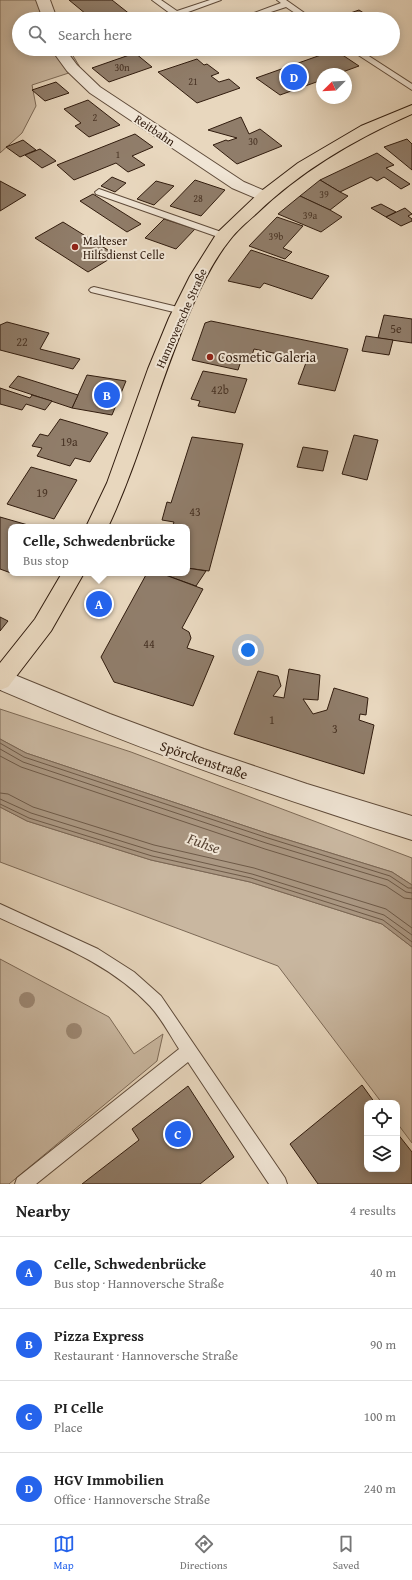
<!DOCTYPE html>
<meta charset="utf-8">
<style>
:root{--surface:#fff;--page:#f2f2f2;--text:#222;--muted:#767676;--line:#e0e0e0;--accent:#2563eb}
body{margin:0;font-family:"Gentium Book Plus",serif;background:var(--page);color:var(--text)}
.controls{position:absolute;right:12px;bottom:12px;display:grid;overflow:hidden;border-radius:8px;box-shadow:0 2px 10px #0003}
.controls button{width:36px;height:36px;display:grid;place-items:center;padding:0;border:0;border-bottom:1px solid var(--line);background:var(--surface);color:var(--text);font:20px sans-serif}
.compass{position:absolute;left:316px;top:68px;width:36px;height:36px;border-radius:50%;background:var(--surface);box-shadow:0 2px 10px #0003;rotate:246deg}
.you{position:absolute;left:248px;top:650px;width:14px;height:14px;margin:-10px;border:3px solid #fff;border-radius:50%;background:#1a73e8;box-shadow:0 0 0 6px #1a73e833}
.badge{display:grid;place-items:center;width:26px;height:26px;border-radius:50%;background:var(--accent);color:#fff;font-size:13px;font-weight:700}
.pin{position:absolute;translate:-50% -50%;border:2px solid #fff;box-shadow:0 1px 4px #0006}
.popup{position:absolute;left:8px;top:524px;width:182px;height:52px;box-sizing:border-box;display:grid;place-content:center;border-radius:8px;background:var(--surface);filter:drop-shadow(0 1px 3px #0005);font-size:13px;white-space:nowrap;color:var(--muted)}
.popup b{font-size:15px;color:var(--text)}
.popup::after{content:'';position:absolute;left:50%;top:100%;margin-left:-8px;border:8px solid transparent;border-top-color:var(--surface)}
.list{margin:0;padding:0;list-style:none}
h2{display:flex;justify-content:space-between;align-items:center;height:52px;margin:0;padding:0 16px;font-size:17px}
h2 small{font-size:13px;font-weight:400;color:var(--muted)}
.list li{display:grid;grid-template-columns:26px 1fr auto;gap:12px;align-items:center;box-sizing:border-box;height:72px;padding:0 16px;border-top:1px solid var(--line)}
.list b{display:block;font-size:15px;white-space:nowrap}
.list p{margin:0;font-size:13px;white-space:nowrap;color:var(--muted)}
.list em{font-size:13px;font-style:normal;color:var(--muted)}
.icon{flex:none;width:22px;height:22px;fill:none;stroke:currentColor;stroke-width:2;stroke-linecap:round;stroke-linejoin:round}
.map{position:relative;flex:none;width:412px;height:1184px;overflow:hidden}
.search{position:absolute;background:var(--surface);box-shadow:0 2px 10px #0003;left:12px;right:12px;top:12px;height:44px;display:flex;align-items:center;gap:10px;box-sizing:border-box;padding:0 14px;border-radius:22px;color:var(--muted);font-size:15px}
.sheet{height:340px;background:var(--surface)}
nav{display:flex;justify-content:space-around;align-items:center;box-sizing:border-box;height:56px;border-top:1px solid var(--line);background:var(--surface);font-size:11px;color:var(--muted)}
nav a{display:grid;justify-items:center;gap:2px}
nav .on{color:var(--accent)}
.map>svg:first-child{display:block}
.green{fill:#c9b7a0;stroke:#7d6a57}
.water{fill:#aa9782;stroke:#7a6654}
.lines{fill:none;stroke-linecap:round;stroke-linejoin:round}
.shore{stroke:#6e5a48;stroke-width:1}
.building{fill:#907d6a;stroke:#311c0e}
.lane-casing{stroke:#5f4b3a;stroke-width:2}
.street-casing{stroke:#5f4b3a;stroke-width:2}
.primary-casing{stroke:#311c0e;stroke-width:2}
.lane{fill:#f0e5d5;fill-rule:evenodd}
.street{fill:#f0e5d5;fill-rule:evenodd}
.primary{fill:#e8d7be;fill-rule:evenodd}
.tree{fill:#9d8975}
.poi-dot{fill:#8f2418;stroke:#f0e5d5;stroke-width:1.5}
.labels{text-anchor:middle;dominant-baseline:central;stroke-width:4;stroke-linejoin:round;paint-order:stroke}
.far-number-label{font-size:10px;fill:#493425}
.far-street-label{font-size:12px;fill:#311c0e;stroke:#f0e5d5}
.far-poi-label{font-size:12px;fill:#311c0e;stroke:#f0e5d5;text-anchor:start}
.number-label{font-size:12px;fill:#493425}
.poi-label{font-size:14px;fill:#311c0e;stroke:#f0e5d5;text-anchor:start}
.street-label{font-size:14px;fill:#311c0e;stroke:#f0e5d5}
.water-label{font-size:15px;font-style:italic;fill:#5b4737;stroke:#f0e5d5}
</style>
<div class="map">
<svg width="412" height="1184" viewBox="0 0 412 1184">
<rect width="100%" height="100%" fill="#e8d7be"/>
<filter id="stains"><feTurbulence type="fractalNoise" baseFrequency=".005" numOctaves="4"/><feColorMatrix values="0 0 0 0 .2 0 0 0 0 .09 0 0 0 0 .02 0 0 0 .5 -.17"/></filter>
<radialGradient id="worn" r=".72"><stop offset=".6" stop-color="#630" stop-opacity="0"/><stop offset="1" stop-color="#630" stop-opacity=".3"/></radialGradient>
<g class="green">
<path d="M0,0H43L50,19H19V49H69L81,69L32,85L36,106L22,133L0,153Z"/>
<path d="M0,709L131,752L412,858V885L392,872L269,834L26,753L0,739Z"/>
<path d="M0,807L27,821L151,860L250,882L382,924L412,947V1143L397,1123V1103H382L278,966L0,862Z"/>
<path d="M0,959L109,1017L134,1054L163,1034L157,1061L9,1184H0Z"/>
</g>
<path class="water" d="M0,739L26,753L269,834L392,872L412,885V947L382,924L250,882L151,860L27,821L0,807Z"/>
<g class="lines">
<g class="shore">
<path d="M0,743L24,757L268,838L390,876L408,888H412"/>
<path d="M0,749L23,762L266,843L388,880L406,892L412,893"/>
<path d="M0,756L21,767L265,849L386,886L404,898L412,899"/>
<path d="M0,793L8,794L33,807L154,845L254,868L386,909L412,928"/>
<path d="M0,799L31,813L153,851L252,874L384,915L412,935"/>
<path d="M0,804L29,818L152,856L251,878L383,920L412,942"/>
</g>
</g>
<g class="building">
<path d="M69,0H112L136,19H92Z"/>
<path d="M359,10L373,19H333Z"/>
<path d="M335,50L359,66L337,74H322V80L280,95L256,78Z"/>
<path d="M135,53L152,67L109,82L92,68Z"/>
<path d="M197,59L204,65L207,64L219,73L211,76L219,82L229,79L240,88L197,103L158,72Z"/>
<path d="M56,82L69,93L45,101L32,90Z"/>
<path d="M88,100L120,125L89,137L75,126L81,123L64,109Z"/>
<path d="M241,117L249,134L260,129L282,146L237,164L213,145L226,140L228,141L237,138L208,130Z"/>
<path d="M135,134L153,147L132,156L145,165L128,172L116,163L74,180L57,165Z"/>
<path d="M407,139L412,144V170L384,147Z"/>
<path d="M23,140L36,150L20,157L6,147Z"/>
<path d="M40,149L56,161L42,168L25,155Z"/>
<path d="M377,153L394,165L386,168L410,184L401,189L384,177L377,181L371,177L340,192L320,180Z"/>
<path d="M112,177L126,183L115,192L101,186Z"/>
<path d="M195,180L225,190L201,216L170,206Z"/>
<path d="M320,180L340,192L348,196L330,210L300,196Z"/>
<path d="M0,181L26,195L0,211Z"/>
<path d="M156,181L174,186L154,205L137,199Z"/>
<path d="M93,194L141,224L127,232L80,201Z"/>
<path d="M300,196L330,210L342,217L321,232L278,214Z"/>
<path d="M381,204L396,212L386,217L371,208Z"/>
<path d="M405,208L412,214L408,216L412,219V221L401,226L386,217Z"/>
<path d="M277,217L303,226L283,248L292,252L285,259L249,246Z"/>
<path d="M164,219L195,229L176,249L145,238Z"/>
<path d="M63,222L116,255L88,272L35,238Z"/>
<path d="M251,250L329,276L312,299L264,283L260,288L228,281Z"/>
<path d="M384,315L412,319V343L378,338Z"/>
<path d="M211,321L348,349L335,391L298,384L307,360L254,349L250,362L241,361L238,370L192,360L205,323Z"/>
<path d="M7,322L49,333L40,349L80,359L73,369L0,350V325Z"/>
<path d="M366,336L393,340L389,355L362,351Z"/>
<path d="M203,371L247,379L235,413L198,406L200,401L191,399Z"/>
<path d="M87,375L126,381L112,415L72,408Z"/>
<path d="M18,376L78,395L72,408L9,387Z"/>
<path d="M0,388L30,398L32,395L52,401L45,410L26,404L22,410L0,404Z"/>
<path d="M60,419L108,433L90,462L75,458L70,466L37,456L42,448L32,446L40,434L48,436Z"/>
<path d="M354,435L378,440L367,480L342,474Z"/>
<path d="M192,437L243,444L209,571L187,568V527H172L174,522L162,520L167,502L171,503Z"/>
<path d="M303,447L328,451L323,471L297,467Z"/>
<path d="M31,467L77,480L54,519L7,504Z"/>
<path d="M0,517L35,527H11V573L0,569Z"/>
<path d="M187,568L206,571L196,586L160,573H187Z"/>
<path d="M147,573H160L203,589L182,628L189,632L191,638L187,648L214,656L193,706L114,682L101,657Z"/>
<path d="M0,617L8,621L0,631Z"/>
<path d="M289,669L320,675L318,700L303,699L313,714L327,710L334,688L368,698L366,715L360,714L359,720L374,725L364,774L234,734L258,671L278,676L281,686L273,696L284,698Z"/>
<path d="M362,1085L375,1103H367V1169H397V1133L412,1152V1184H318L290,1144Z"/>
<path d="M188,1086L234,1157L200,1184H82L139,1140L132,1129Z"/>
</g>
<g class="lines">
<defs>
<g id="lane">
<path d="M152,0H161L177,11L210,0H221L169,19H158L171,14Z"/>
<path d="M277,0H286L313,19H304L286,7L249,19H238L281,3Z"/>
<path d="M349,49H358L412,84V90Z"/>
<path d="M99,189L227,234L229,236L224,239L221,238L96,194L95,192Z"/>
<path d="M94,287L182,308L187,311L182,314L91,292L89,290L91,288Z"/>
<path d="M0,904L98,949L134,972L161,996L285,1178L287,1184H269L188,1062L36,1184H15L17,1178L179,1049C170,1035 161,1018 150,1006C110,963 52,942 0,918Z"/>
</g>
<g id="street">
<path d="M36,0H50L57,19H43Z"/>
<path d="M51,49H65L77,65L100,87L244,182L270,193L272,196L270,199L264,201L258,199L232,188L90,93L67,71Z"/>
<path d="M0,669L110,714L204,749L307,784L412,816V840C272,796 134,748 0,690Z"/>
</g>
<g id="primary">
<path d="M412,105V114C355,139 302,170 257,213C247,222 237,230 229,241C213,261 201,286 191,309C159,380 141,457 108,527H86L107,483L148,369L169,318L190,276L217,233L260,192L298,163L361,126Z"/>
<path d="M62,573H84L51,631L8,687L0,690V663L35,619Z"/>
</g>
</defs>
<use href="#lane" class="lane-casing"/>
<use href="#street" class="street-casing"/>
<use href="#primary" class="primary-casing"/>
<use href="#lane" class="lane"/>
<use href="#street" class="street"/>
<use href="#primary" class="primary"/>
</g>
<g class="tree">
<circle cx="27" cy="1000" r="8"/>
<circle cx="74" cy="1031" r="8"/>
</g>
<g class="poi-dot">
<circle cx="75" cy="247" r="4"/>
<circle cx="210" cy="357" r="4"/>
</g>
<g class="labels">
<g class="far-number-label">
<text x="122" y="67">30n</text>
<text x="193" y="81">21</text>
<text x="95" y="117">2</text>
<text x="253" y="141">30</text>
<text x="118" y="154">1</text>
<text x="324" y="194">39</text>
<text x="198" y="198">28</text>
<text x="310" y="215">39a</text>
<text x="276" y="236">39b</text>
</g>
<g class="far-street-label">
<text transform="translate(155 130) rotate(34)">Reitbahn</text>
<text transform="translate(181 318) rotate(-66)">Hannoversche Straße</text>
</g>
<g class="far-poi-label">
<text x="83" y="240">Malteser<tspan x="83" dy="14">Hilfsdienst Celle</tspan></text>
</g>
<g class="number-label">
<text x="396" y="328">5e</text>
<text x="22" y="341">22</text>
<text x="220" y="389">42b</text>
<text x="69" y="441">19a</text>
<text x="42" y="492">19</text>
<text x="195" y="511">43</text>
<text x="149" y="643">44</text>
<text x="272" y="719">1</text>
<text x="335" y="728">3</text>
</g>
<g class="poi-label">
<text x="218" y="357">Cosmetic Galeria</text>
</g>
<g class="street-label">
<text transform="translate(204 760) rotate(19)">Spörckenstraße</text>
</g>
<g class="water-label">
<text transform="translate(204 843) rotate(20)">Fuhse</text>
</g>
</g>
<rect width="100%" height="100%" filter="url(#stains)"/>
<rect width="100%" height="100%" fill="url(#worn)"/>
</svg>
<div class="controls">
<button><svg class="icon" aria-label="locate" viewBox="0 0 24 24"><circle cx="12" cy="12" r="6"/><path d="M12 2v4M12 18v4M2 12h4M18 12h4"/></svg></button>
<button><svg class="icon" aria-label="layers" viewBox="0 0 24 24"><path d="M12 4l9 5-9 5-9-5zM3 14l9 5 9-5"/></svg></button>
</div>
<svg class="compass" viewBox="-18 -18 36 36"><path d="M0-13l5 13h-10z" fill="#e53935"/><path d="M0 13l5-13h-10z" fill="#767676"/></svg>
<div class="you"></div>
<div class="pin badge" style="left:99px;top:604px">A</div>
<div class="popup"><b>Celle, Schwedenbrücke</b>Bus stop</div>
<div class="pin badge" style="left:107px;top:395px">B</div>
<div class="pin badge" style="left:178px;top:1134px">C</div>
<div class="pin badge" style="left:294px;top:77px">D</div>
<div class="search"><svg class="icon" aria-label="search" viewBox="0 0 24 24"><circle cx="10" cy="10" r="6"/><path d="M15 15l6 6"/></svg>Search here</div>
</div>
<section class="sheet">
<h2>Nearby<small>4 results</small></h2>
<ul class="list">
<li><span class="badge">A</span><div><b>Celle, Schwedenbrücke</b><p>Bus stop · Hannoversche Straße</p></div><em>40 m</em></li>
<li><span class="badge">B</span><div><b>Pizza Express</b><p>Restaurant · Hannoversche Straße</p></div><em>90 m</em></li>
<li><span class="badge">C</span><div><b>PI Celle</b><p>Place</p></div><em>100 m</em></li>
<li><span class="badge">D</span><div><b>HGV Immobilien</b><p>Office · Hannoversche Straße</p></div><em>240 m</em></li>
</ul>
</section>
<nav>
<a class="on"><svg class="icon" aria-label="map" viewBox="0 0 24 24"><path d="M3 6l6-2 6 2 6-2v14l-6 2-6-2-6 2zM9 4v14M15 6v14"/></svg>Map</a>
<a><svg class="icon" aria-label="directions" viewBox="0 0 24 24"><path d="M12 3l9 9-9 9-9-9zM9 14v-3h6M13 9l2 2-2 2"/></svg>Directions</a>
<a><svg class="icon" aria-label="saved" viewBox="0 0 24 24"><path d="M7 4h10v16l-5-4-5 4z"/></svg>Saved</a>
</nav>
